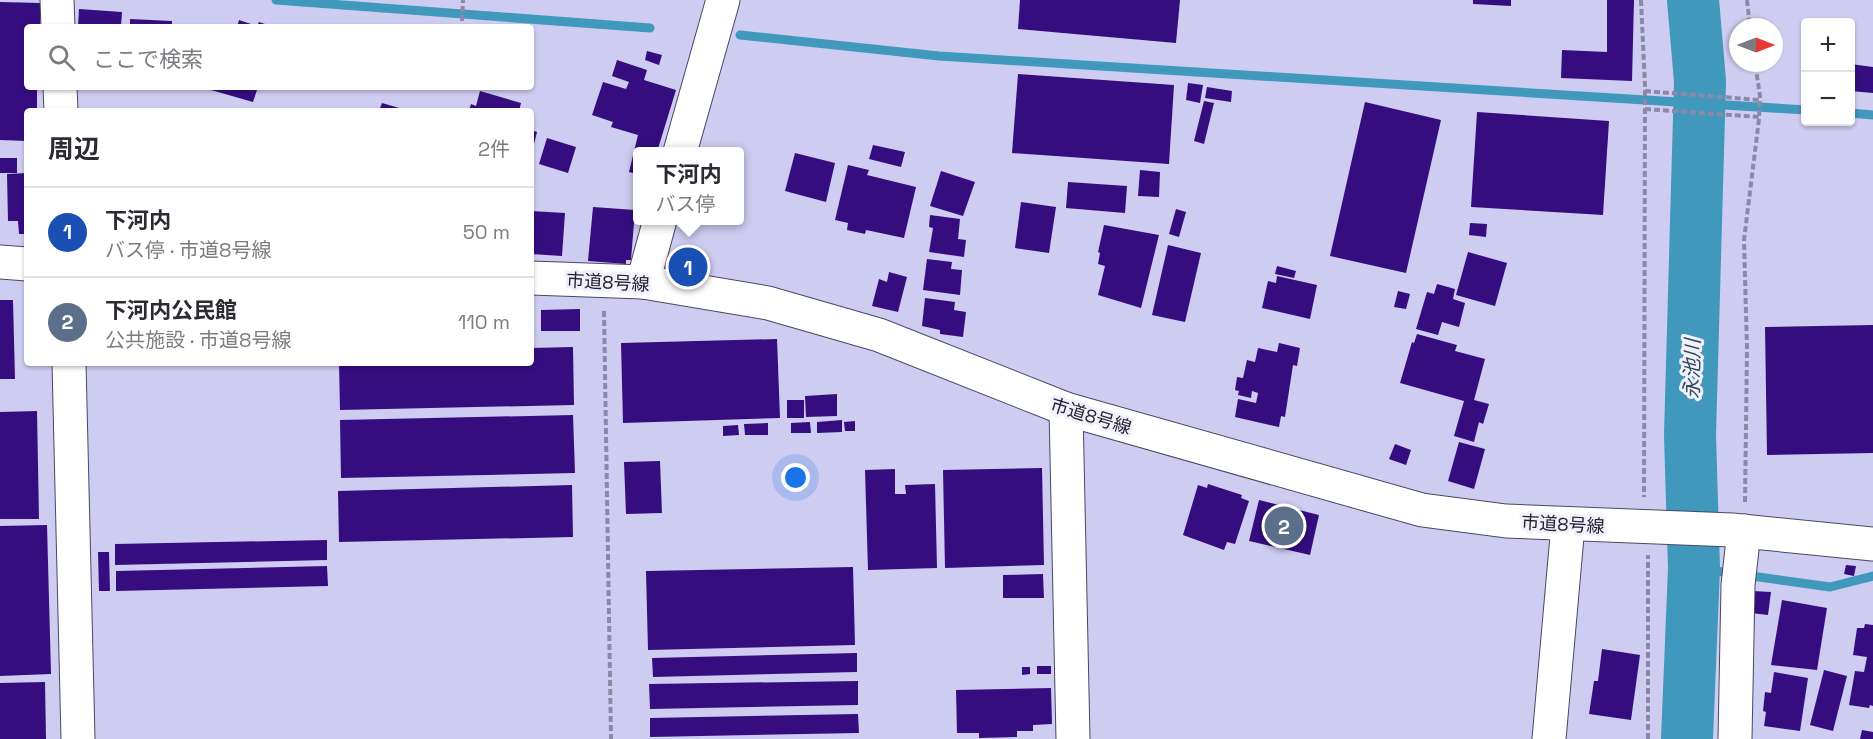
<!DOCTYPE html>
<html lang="ja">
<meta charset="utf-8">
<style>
:root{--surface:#fff;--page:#f2f2f3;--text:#2b2b33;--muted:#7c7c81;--line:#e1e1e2;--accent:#7c3aed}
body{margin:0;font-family:"Space Grotesk","Noto Sans JP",sans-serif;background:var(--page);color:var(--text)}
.controls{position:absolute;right:18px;top:18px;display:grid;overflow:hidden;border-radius:6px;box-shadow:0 2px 4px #0004}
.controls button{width:54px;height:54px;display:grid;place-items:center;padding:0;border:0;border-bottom:2px solid var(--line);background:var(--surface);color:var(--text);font:30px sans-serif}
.compass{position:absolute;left:1729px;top:18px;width:54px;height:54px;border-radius:50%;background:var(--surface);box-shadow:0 2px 4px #0004;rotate:90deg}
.you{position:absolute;left:796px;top:478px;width:21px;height:21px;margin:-15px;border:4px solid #fff;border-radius:50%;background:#1a73e8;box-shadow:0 0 0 9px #1a73e833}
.badge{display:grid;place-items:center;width:39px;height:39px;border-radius:50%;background:var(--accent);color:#fff;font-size:20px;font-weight:700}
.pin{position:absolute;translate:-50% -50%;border:3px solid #fff;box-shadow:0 2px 6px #0006}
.popup{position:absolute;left:633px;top:147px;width:111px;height:78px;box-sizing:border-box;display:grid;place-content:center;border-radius:6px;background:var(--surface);filter:drop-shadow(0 2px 4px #0005);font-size:20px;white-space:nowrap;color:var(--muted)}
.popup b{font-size:22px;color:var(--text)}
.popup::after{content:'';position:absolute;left:50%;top:100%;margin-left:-12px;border:12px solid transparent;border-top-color:var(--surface)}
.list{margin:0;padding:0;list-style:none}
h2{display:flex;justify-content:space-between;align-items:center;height:78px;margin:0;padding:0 24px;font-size:26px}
h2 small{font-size:20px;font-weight:400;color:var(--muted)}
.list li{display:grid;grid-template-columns:39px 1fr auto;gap:18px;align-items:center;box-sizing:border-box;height:90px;padding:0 24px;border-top:2px solid var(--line)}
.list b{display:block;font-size:22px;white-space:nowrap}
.list p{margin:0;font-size:20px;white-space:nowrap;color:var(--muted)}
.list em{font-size:20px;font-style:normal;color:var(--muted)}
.icon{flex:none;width:33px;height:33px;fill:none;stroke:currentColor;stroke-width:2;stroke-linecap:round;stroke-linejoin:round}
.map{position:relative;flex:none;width:1873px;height:739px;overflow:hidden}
.search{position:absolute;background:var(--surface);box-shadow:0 2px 4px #0004;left:24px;top:24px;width:510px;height:66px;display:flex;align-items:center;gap:15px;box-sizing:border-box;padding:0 21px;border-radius:6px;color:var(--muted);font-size:22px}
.panel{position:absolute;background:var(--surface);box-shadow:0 2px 4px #0004;left:24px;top:108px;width:510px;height:258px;border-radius:6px}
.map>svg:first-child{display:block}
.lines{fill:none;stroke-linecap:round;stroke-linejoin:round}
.stream{stroke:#4098bd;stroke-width:9}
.river{stroke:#4098bd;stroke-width:52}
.building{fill:#360d7f}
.minor-casing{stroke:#4a4766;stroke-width:35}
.tertiary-casing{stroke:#4a4766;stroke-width:35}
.path{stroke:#8b89a6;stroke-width:4;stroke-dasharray:6 3;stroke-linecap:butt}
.minor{stroke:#fff;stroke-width:33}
.tertiary{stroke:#fff;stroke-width:33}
.labels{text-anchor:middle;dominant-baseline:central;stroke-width:6;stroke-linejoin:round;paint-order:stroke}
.street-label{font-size:18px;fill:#22212f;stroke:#f1f0fc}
.water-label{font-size:20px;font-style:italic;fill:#2d4855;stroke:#f1f0fc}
</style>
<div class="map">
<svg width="1873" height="739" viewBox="0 0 1873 739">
<rect width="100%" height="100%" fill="#cfccf2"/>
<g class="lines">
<g class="stream">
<path d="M276,0L650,28"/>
<path d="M740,35L939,56L1806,110"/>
<path d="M1850,113L1873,115"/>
<path d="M1694,568L1830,587L1873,576"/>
</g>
<path class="river" d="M1687,739L1694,568L1690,435L1700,81L1693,0"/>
</g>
<g class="building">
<path d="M1020,0H1180L1176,43L1018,29Z"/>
<path d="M1473,0H1511V6L1473,4Z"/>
<path d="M1607,0H1634L1632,81L1561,78L1562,50L1607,52Z"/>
<path d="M0,2L41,3L40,27H27V87H37V111H27V141L0,140Z"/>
<path d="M79,9L122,12L121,27H78Z"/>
<path d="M130,19L172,21V27H130Z"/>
<path d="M239,20L257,26L259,22L274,27H237Z"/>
<path d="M647,51L662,55L659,65L645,60Z"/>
<path d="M617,60L647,70L644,80L676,90L657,152H637V174L629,172L638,135L611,127L613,122L592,115L603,82L626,89L629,82L612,76Z"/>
<path d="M1850,64L1873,67V93L1850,91Z"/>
<path d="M1018,74L1174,85L1169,164L1012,153Z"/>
<path d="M1188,83L1203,85L1200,103L1186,100Z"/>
<path d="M212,87H258L253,102L211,90Z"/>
<path d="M1207,87L1232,91L1231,102L1205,98Z"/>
<path d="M480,91L521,103L519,111H469L471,104L476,106Z"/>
<path d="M1204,101L1214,103L1204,144L1194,141Z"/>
<path d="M1365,102L1441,120L1406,273L1330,256Z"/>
<path d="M382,103L406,110V111H379Z"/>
<path d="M1477,112L1609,121L1603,215L1471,207Z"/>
<path d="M531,130L537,132L532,152H531Z"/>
<path d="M547,138L576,147L568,173L539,164Z"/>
<path d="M873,145L905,152L901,167L869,159Z"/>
<path d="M795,153L835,163L826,202L785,191Z"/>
<rect x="0" y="158" width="17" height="15"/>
<path d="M848,165L869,170L867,175L916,187L904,238L866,230L865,234L847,230L848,223L835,220Z"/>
<path d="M1140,170L1160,172L1159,197L1138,196Z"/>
<path d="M941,171L975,182L963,216L930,206Z"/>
<path d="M27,173V234H19L18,221H8L7,174Z"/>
<path d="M1068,182L1127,186L1125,213L1066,208Z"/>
<path d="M1021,202L1056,207L1049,253L1015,248Z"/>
<path d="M593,207L635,210L631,260H626V264L588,261Z"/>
<path d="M1176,209L1186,212L1179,237L1169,234Z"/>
<path d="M531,211L565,213L562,256L531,254Z"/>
<path d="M930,215L960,219L958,239L966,240L964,257L929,252L933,228L929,227Z"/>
<path d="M1470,223L1487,224L1486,237L1469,235Z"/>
<path d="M1104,225L1159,235L1141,308L1098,295L1105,266L1098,264L1100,253L1098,252Z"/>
<path d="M1168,245L1201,253L1185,322L1152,315Z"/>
<path d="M1468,252L1507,263L1495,306L1456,295Z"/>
<path d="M927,259L952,262L951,269L962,270L960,295L923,290Z"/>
<path d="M1277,266L1296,271L1294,278L1275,274Z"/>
<path d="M889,272L907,277L898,312L872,306L879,279L887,282Z"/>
<path d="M1277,276L1317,285L1310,319L1262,308L1268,281L1276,283Z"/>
<path d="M1437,284L1455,289L1453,299L1465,303L1459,327L1442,322L1438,335L1416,329L1427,292L1434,294Z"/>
<path d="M1398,291L1410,294L1406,309L1394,307Z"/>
<path d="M925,298L955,302L954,310L966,312L963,337L940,334V330L922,326Z"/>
<path d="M0,300H13L15,379H0Z"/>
<path d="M580,309V331H541V310Z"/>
<path d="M1873,325V453L1767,455L1765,327Z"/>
<path d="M1417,334L1457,345L1455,351L1485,359L1474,400L1489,404L1483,424L1479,422L1474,442L1454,436L1464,401L1400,383L1412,342L1414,343Z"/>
<path d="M777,339L780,418L623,423L621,343Z"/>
<path d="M1279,343L1300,348L1297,366L1293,365L1285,417L1281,416L1279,427L1235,417L1238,399L1256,403L1258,393L1252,391L1251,398L1238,395L1239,391L1235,390L1237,377L1243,378L1247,360L1255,362L1258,348L1277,352Z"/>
<path d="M573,347L574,405L340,410L339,363H531V348Z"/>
<path d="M837,394V416L806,417L805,396Z"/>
<rect x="787" y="400" width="17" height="18"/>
<path d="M37,411L39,519H0V412Z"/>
<path d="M573,415L575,473L341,478L340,420Z"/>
<path d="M842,420V432L817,433V422Z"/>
<path d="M855,421V431H845L844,422Z"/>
<path d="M810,422L811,433H791V423Z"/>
<path d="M768,423V435H745L744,424Z"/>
<path d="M738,425L739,435L723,436V426Z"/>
<path d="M1459,442L1485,449L1474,489L1448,481Z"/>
<path d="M1395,444L1411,450L1406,465L1389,459Z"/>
<path d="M660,461L662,513L626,514L624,462Z"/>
<path d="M1042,468L1044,565L945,568L943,470Z"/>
<path d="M895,469V494H906L905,485L935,484L937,568L868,570L865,470Z"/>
<path d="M1208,484L1242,495L1241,498L1249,501L1235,544L1227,542L1224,550L1183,535L1198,485L1207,488Z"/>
<path d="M572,485L573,537L339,542L338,491Z"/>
<path d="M1259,500L1319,515L1310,555L1249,541Z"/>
<path d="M47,525L51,674L0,676V526Z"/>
<path d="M327,540V560L115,565V544Z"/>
<path d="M98,552H109L110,591H99Z"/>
<path d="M1846,565L1856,566L1854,576L1844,574Z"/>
<path d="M327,566L328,586L116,591V571Z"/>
<path d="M853,567L855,645L648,650L646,571Z"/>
<path d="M1043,574L1044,598H1003V575Z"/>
<path d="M1753,591L1771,592L1768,615L1751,613Z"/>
<path d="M1782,600L1827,608L1817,670L1771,665Z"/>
<path d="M1865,624L1873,625V706L1870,705L1869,708L1849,705L1855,671L1864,672L1867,657L1853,655L1857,628H1864Z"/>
<path d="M1602,649L1640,655L1631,720L1589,714L1594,681H1598Z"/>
<path d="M857,653V672L653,677L652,658Z"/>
<rect x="1037" y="666" width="14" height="8"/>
<path d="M1022,667H1030V674L1022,675Z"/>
<path d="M1824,670L1847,676L1833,731L1810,725Z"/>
<path d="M1774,672L1808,678L1800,731L1764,726L1766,712L1763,711L1765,692L1771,693Z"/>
<path d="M858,681V705L650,709L649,684Z"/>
<path d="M45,682L46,739H0V683Z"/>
<path d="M1051,688L1052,724L1033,725V731H1017V737L979,738V733H957L956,690Z"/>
<path d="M858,714L859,733L650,737V718Z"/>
<path d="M1862,730L1873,732V739H1860Z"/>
</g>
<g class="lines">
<defs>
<g id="minor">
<path d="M57,0L58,27"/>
<path d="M60,87L61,111"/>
<path d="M680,152L723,0"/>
<path d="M643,282L660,220"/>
<path d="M69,363L78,739"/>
<path d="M1066,409L1073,739"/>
<path d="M1549,739L1568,525"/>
<path d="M1735,739L1738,585L1744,531"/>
</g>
<g id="tertiary">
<path d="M0,262L27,264"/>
<path d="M531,278L643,282L768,303L879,335L1066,409L1422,510L1506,521L1732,530L1873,544"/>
</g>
</defs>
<use href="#minor" class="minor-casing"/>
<use href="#tertiary" class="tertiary-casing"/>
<g class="path">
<path d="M1641,0L1645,87L1644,497"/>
<path d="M1747,0L1750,27"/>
<path d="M462,21L463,0"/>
<path d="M1645,91L1760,100"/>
<path d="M1645,109L1759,117"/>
<path d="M604,311L611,739"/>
<path d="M1745,502L1747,349L1744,240L1759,119L1760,96L1755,63"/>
<path d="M1648,739V555"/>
</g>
<use href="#minor" class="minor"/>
<use href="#tertiary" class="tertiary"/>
</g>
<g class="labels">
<g class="street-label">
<text transform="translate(608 282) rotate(3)">市道8号線</text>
<text transform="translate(1091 416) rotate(17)">市道8号線</text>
<text transform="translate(1563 524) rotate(3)">市道8号線</text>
</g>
<g class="water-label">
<text transform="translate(1692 369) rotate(-89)">永池川</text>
</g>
</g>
</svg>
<div class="controls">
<button>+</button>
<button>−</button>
</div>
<svg class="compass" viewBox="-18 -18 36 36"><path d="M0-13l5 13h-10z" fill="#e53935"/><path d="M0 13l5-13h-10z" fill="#7c7c81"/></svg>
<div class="you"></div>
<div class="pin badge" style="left:688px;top:267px;background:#1a4fb4">1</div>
<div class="popup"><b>下河内</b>バス停</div>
<div class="pin badge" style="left:1284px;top:526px;background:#5c6f8a">2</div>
<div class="search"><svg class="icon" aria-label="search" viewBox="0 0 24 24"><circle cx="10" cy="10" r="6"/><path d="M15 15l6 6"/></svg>ここで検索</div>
<section class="panel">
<h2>周辺<small>2件</small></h2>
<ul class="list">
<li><span class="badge" style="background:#1a4fb4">1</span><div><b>下河内</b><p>バス停 · 市道8号線</p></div><em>50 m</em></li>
<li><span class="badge" style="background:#5c6f8a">2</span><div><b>下河内公民館</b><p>公共施設 · 市道8号線</p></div><em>110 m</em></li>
</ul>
</section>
</div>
